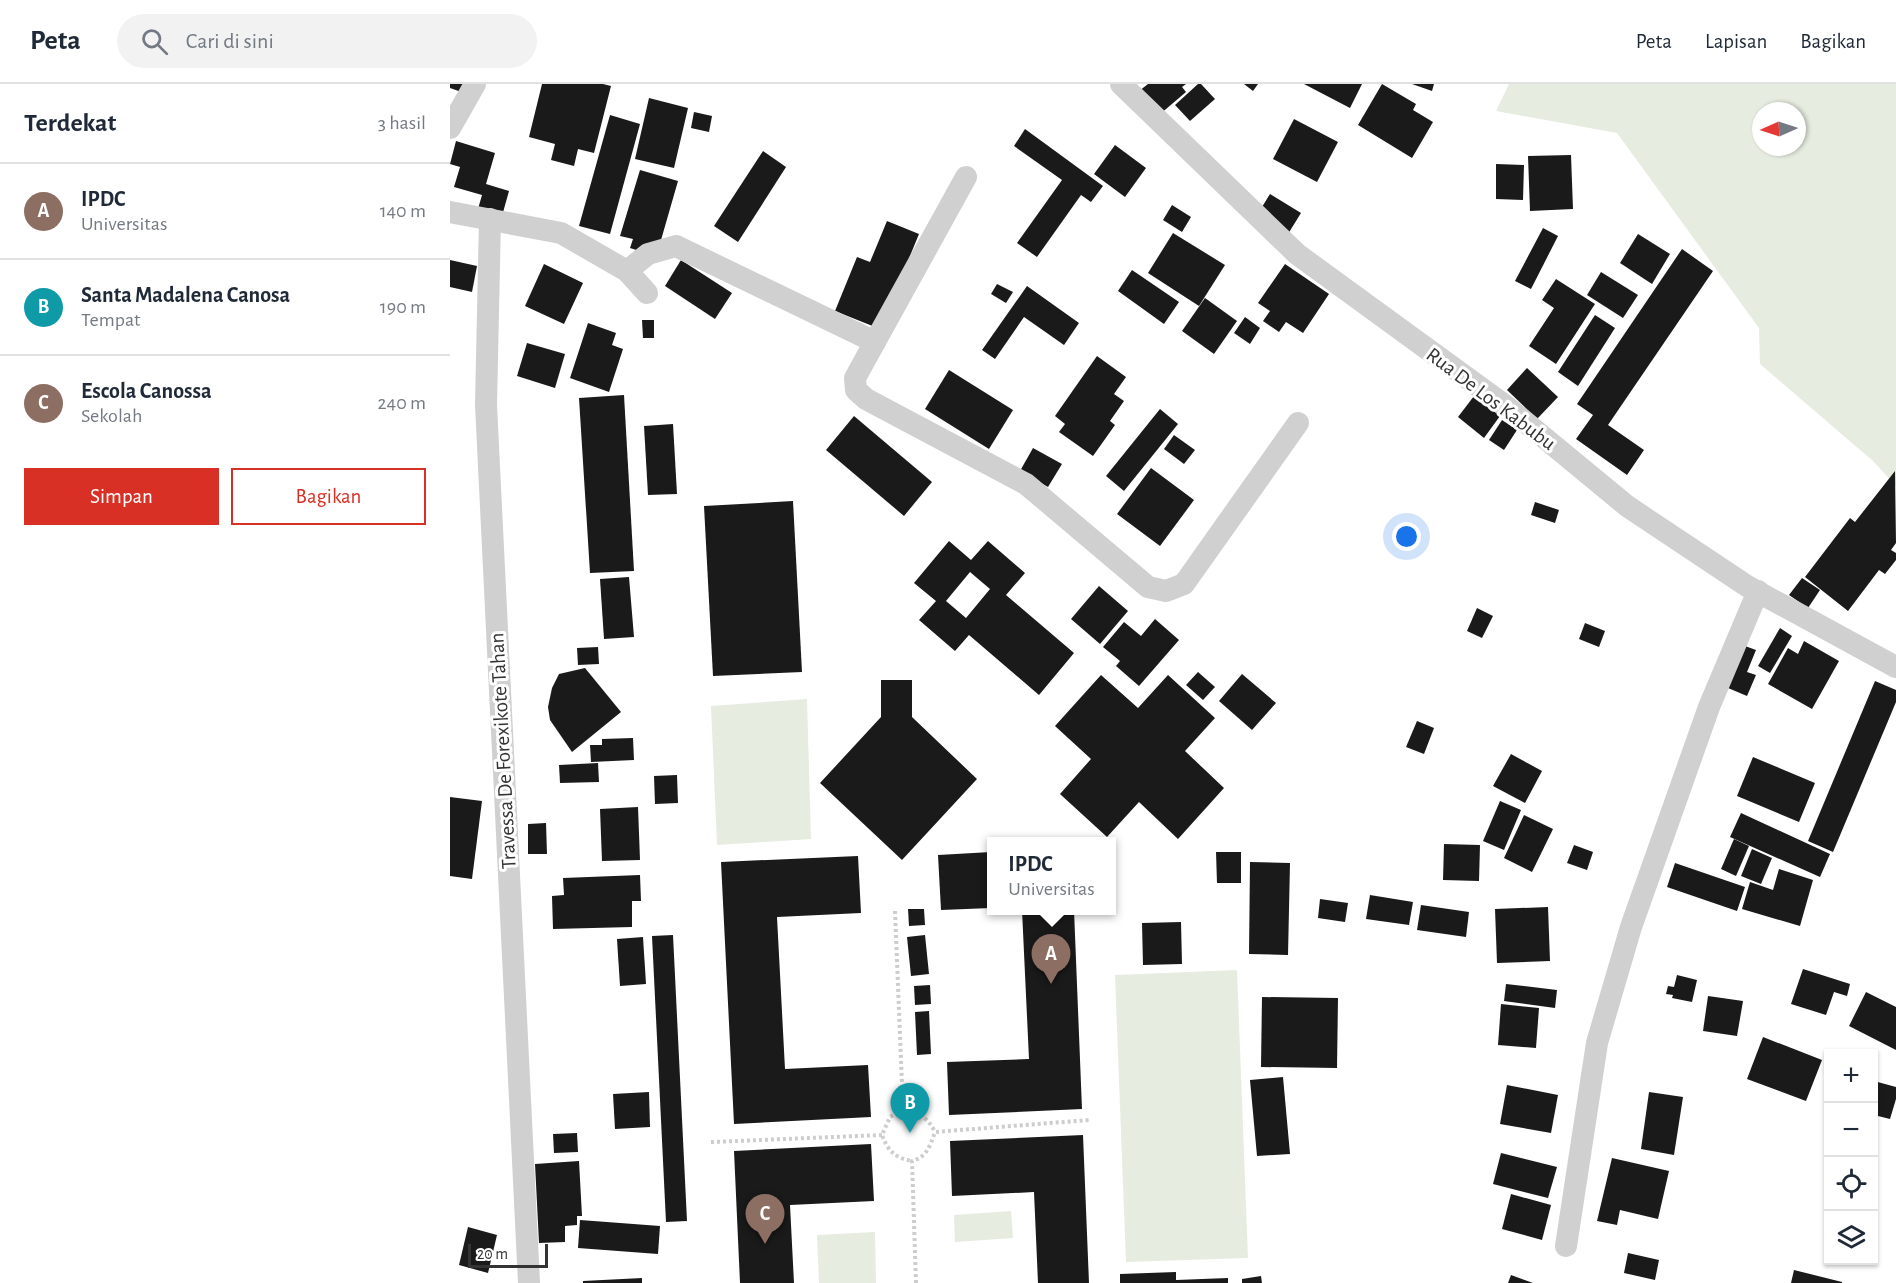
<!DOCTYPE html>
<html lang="id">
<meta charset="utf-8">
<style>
:root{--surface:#fff;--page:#f2f2f3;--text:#1f2937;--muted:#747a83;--line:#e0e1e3;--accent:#d93025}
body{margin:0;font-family:"Alegreya Sans",sans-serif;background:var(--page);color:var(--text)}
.controls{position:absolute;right:18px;bottom:18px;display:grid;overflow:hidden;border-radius:0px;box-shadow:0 2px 4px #0004}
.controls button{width:54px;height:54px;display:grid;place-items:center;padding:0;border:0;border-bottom:2px solid var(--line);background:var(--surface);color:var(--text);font:30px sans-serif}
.compass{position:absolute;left:1302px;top:18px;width:54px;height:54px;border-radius:50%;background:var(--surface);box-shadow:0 2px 4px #0004;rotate:267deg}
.scale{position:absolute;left:18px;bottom:15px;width:80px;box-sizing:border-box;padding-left:6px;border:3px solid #333;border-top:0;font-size:16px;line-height:21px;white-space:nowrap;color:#333;-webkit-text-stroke:4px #fff;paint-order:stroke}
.you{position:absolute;left:957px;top:453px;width:21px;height:21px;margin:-15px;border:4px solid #fff;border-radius:50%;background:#1a73e8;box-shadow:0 0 0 9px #1a73e833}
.badge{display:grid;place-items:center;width:39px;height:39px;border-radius:50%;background:var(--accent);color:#fff;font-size:20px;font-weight:700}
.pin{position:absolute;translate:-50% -50px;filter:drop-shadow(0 2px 3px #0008)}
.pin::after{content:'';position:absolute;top:32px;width:21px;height:18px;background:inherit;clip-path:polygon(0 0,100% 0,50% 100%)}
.popup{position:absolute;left:537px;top:753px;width:129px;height:78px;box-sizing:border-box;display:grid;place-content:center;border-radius:0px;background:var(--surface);filter:drop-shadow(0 2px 4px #0005);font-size:20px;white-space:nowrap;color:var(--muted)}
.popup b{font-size:22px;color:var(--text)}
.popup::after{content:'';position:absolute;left:50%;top:100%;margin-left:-12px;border:12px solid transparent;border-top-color:var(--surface)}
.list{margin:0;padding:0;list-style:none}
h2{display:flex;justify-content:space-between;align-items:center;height:78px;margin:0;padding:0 24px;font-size:26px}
h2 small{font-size:20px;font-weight:400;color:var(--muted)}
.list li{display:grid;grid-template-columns:39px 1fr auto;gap:18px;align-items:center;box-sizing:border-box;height:96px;padding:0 24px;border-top:2px solid var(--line)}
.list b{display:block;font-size:22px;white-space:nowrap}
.list p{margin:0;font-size:20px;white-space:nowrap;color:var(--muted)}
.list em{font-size:20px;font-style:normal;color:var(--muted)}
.actions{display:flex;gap:12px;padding:18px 24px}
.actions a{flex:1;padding:14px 0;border:2px solid var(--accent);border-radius:0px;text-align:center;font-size:21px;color:var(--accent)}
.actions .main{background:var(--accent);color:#fff}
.icon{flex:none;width:33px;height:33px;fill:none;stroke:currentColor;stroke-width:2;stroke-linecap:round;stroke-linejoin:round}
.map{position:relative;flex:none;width:1446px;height:1199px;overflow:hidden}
header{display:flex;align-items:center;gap:36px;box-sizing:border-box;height:84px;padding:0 30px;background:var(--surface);border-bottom:2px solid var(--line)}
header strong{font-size:28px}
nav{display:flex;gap:33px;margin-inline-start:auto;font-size:21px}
.search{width:420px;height:54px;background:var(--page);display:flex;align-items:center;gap:15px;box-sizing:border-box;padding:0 21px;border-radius:33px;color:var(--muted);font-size:22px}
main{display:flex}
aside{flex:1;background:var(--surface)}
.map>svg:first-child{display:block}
.green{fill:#e6ecdf;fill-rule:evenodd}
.building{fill:#1a1a1a;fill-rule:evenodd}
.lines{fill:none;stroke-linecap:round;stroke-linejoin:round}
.path{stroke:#cdcdcd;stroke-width:4;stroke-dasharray:3 3;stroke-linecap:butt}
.street{stroke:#d0d0d0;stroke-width:22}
.labels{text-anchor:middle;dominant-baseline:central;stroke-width:6;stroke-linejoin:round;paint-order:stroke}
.street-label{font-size:21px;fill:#333;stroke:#fff}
</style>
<header>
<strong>Peta</strong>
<div class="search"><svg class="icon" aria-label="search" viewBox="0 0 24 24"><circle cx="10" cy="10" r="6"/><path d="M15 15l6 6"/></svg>Cari di sini</div>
<nav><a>Peta</a><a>Lapisan</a><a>Bagikan</a></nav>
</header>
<main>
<aside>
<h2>Terdekat<small>3 hasil</small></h2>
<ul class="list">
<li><span class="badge" style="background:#8d6e63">A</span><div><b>IPDC</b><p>Universitas</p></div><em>140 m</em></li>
<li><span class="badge" style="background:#0f9aa8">B</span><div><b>Santa Madalena Canosa</b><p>Tempat</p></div><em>190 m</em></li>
<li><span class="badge" style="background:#8d6e63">C</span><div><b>Escola Canossa</b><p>Sekolah</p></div><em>240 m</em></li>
</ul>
<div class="actions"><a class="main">Simpan</a><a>Bagikan</a></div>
</aside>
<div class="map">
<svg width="1446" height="1199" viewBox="0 0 1446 1199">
<rect width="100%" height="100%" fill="#fff"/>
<g class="green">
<path d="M1059,0H1446V402L1423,377L1310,280L1309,244L1167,49L1046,27ZM1311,27H1347V63H1311Z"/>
<path d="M357,615L361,755L267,761L261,622Z"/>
<path d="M787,886L798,1174L676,1178L665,891Z"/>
<path d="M561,1127L563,1154L505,1158L504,1131Z"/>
<path d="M425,1148L426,1199H369L367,1151Z"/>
</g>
<g class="building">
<path d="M0,0H21L17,10L0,4Z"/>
<path d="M92,0H153L161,2L144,69L128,65L124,82L101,76L105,60L79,53Z"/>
<path d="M698,0H736L732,3L736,8L709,31L689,7Z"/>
<path d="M748,0H751L765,15L740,37L725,21Z"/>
<path d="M794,0H808L803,7Z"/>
<path d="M854,0H912L900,24Z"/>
<path d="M932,0L966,20L963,26L983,38L962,74L908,41Z"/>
<path d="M962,0H984L982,7Z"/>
<path d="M199,14L238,24L224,84L185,75Z"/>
<path d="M244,28L262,32L259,48L241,44Z"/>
<path d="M160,31L190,40L160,150L129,142Z"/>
<path d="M844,35L888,58L867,98L823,75Z"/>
<path d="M575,45L653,102L641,118L631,111L587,173L567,159L612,96L564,62Z"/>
<path d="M6,57L45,69L36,100L59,107L52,132L28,125L32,111L4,103L10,83L0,80Z"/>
<path d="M665,61L696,84L675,113L644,90Z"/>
<path d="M313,67L336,83L288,158L264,142Z"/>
<path d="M1121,71L1123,125L1080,127L1078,72Z"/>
<path d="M1046,80L1074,81L1073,116L1046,115Z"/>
<path d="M190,86L228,97L209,163L196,169L180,164L183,155L170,152Z"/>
<path d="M820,110L851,129L838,150L807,131Z"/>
<path d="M722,121L741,133L732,148L713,136Z"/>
<path d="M437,137L469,150L430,245L385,227L407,173L420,178Z"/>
<path d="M1093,144L1108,152L1081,205L1065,197Z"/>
<path d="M723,149L775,181L749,222L698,189Z"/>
<path d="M1188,150L1220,170L1202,200L1170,179Z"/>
<path d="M1232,165L1263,187L1158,341L1194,366L1177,391L1126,355L1143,331L1127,320Z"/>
<path d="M0,176L27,182L22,208L0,203Z"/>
<path d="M231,176L282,209L265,235L215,202Z"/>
<path d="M94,180L133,199L114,240L75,222Z"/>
<path d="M835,180L879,210L853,249L836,238L829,248L813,237L820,227L808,219Z"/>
<path d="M682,186L729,218L714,240L668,207Z"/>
<path d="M1151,188L1188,211L1173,234L1137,211Z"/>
<path d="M1106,195L1145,220L1106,280L1079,262L1104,224L1092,216Z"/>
<path d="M547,200L563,208L556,219L541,210Z"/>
<path d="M577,202L629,239L614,261L574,233L545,275L532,266Z"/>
<path d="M755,214L787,237L764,270L732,247Z"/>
<path d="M1145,231L1165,244L1128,302L1108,288Z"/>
<path d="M795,233L810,244L800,260L784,249Z"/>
<path d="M192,236H204V254H193Z"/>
<path d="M138,239L166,249L162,261L173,265L159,308L120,294Z"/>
<path d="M77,259L115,270L105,304L67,292Z"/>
<path d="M647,272L676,293L664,310L674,317L660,337L665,341L643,372L609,348L615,340L605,332Z"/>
<path d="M1077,284L1108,313L1087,335L1057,306Z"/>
<path d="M499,286L563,326L539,365L475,325Z"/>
<path d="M174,311L184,487L140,489L129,314Z"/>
<path d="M1024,312L1050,332L1034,354L1008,333Z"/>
<path d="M710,325L728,340L674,407L656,392Z"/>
<path d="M404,332L482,398L454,432L376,366Z"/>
<path d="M1052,336L1067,346L1054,366L1039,356Z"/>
<path d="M223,340L227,410L198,411L194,342Z"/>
<path d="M724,351L745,366L734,380L714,365Z"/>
<path d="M583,364L612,380L598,403L570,387Z"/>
<path d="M701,384L744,416L710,462L667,430Z"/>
<path d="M1445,387L1446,459L1441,466L1446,469V476L1435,490L1429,486L1398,527L1355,493L1400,434L1405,438Z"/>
<path d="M343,417L352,588L263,592L254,422Z"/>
<path d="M1085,418L1109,426L1105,439L1081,431Z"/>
<path d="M499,457L521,476L538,457L575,489L556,511L624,569L589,611L519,551L505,567L469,536L486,517L464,499ZM520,488L540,505L516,534L496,517Z"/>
<path d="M179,493L184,553L154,555L150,495Z"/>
<path d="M1352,494L1370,506L1358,524L1339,511Z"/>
<path d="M649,502L678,527L650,560L621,535Z"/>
<path d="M1027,524L1043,532L1032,554L1017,547Z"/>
<path d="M705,535L729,556L689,602L666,582L670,577L653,563L674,538L691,552Z"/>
<path d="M1135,539L1155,547L1149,563L1129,555Z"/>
<path d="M1330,544L1342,552L1320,589L1308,582Z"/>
<path d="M1354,557L1389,577L1362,625L1318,600L1338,564L1348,570Z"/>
<path d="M1295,562L1306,566L1297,588L1306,591L1297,612L1278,604Z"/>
<path d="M148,563L149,580L128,581L127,564Z"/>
<path d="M135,584L171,628L122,668L100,636L98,623L102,604L109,590Z"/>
<path d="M748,588L765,603L753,616L736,601Z"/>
<path d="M792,590L826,619L802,646L769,617Z"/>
<path d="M651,591L688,624L718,591L765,634L735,667L774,704L728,755L689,718L657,753L610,710L641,675L605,642Z"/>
<path d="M431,596H462V633L527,695L452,776L370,699L431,633Z"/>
<path d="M1425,597L1446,606V618L1383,768L1358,757Z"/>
<path d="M967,637L984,644L974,670L956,663Z"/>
<path d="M183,654L184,676L141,678L140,661H152V655Z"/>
<path d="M1061,670L1092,687L1075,719L1043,702Z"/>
<path d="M1303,673L1365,699L1349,738L1287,712Z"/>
<path d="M148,679L149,698L110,699L109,681Z"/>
<path d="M227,691L228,719L205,720L204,692Z"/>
<path d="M0,713L32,717L22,795L0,792Z"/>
<path d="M1050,717L1071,726L1054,766L1033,757Z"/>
<path d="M188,723L190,776L152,777L150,725Z"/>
<path d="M1291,729L1380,770L1370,793L1280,753Z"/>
<path d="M1074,731L1103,745L1082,788L1054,774Z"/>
<path d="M96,739L97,770H78V740Z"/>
<path d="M1284,755L1299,762L1286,792L1271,785Z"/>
<path d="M994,760L1030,761L1029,797L993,796Z"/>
<path d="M1124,761L1143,768L1137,786L1117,779Z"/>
<path d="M1302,765L1322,774L1311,800L1291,792Z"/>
<path d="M541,768V824L491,826L488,771Z"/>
<path d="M766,768H791V799H767Z"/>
<path d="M408,772L411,829L327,833L335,985L418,981L421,1033L284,1040L271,778Z"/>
<path d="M800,778L840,779L838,871L799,870Z"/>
<path d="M1225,779L1295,803L1287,827L1217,803Z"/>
<path d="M1329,785L1363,796L1350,842L1292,825L1300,798L1323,806Z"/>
<path d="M190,791L191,817H182V843L103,845L102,812L114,811L113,794Z"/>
<path d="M920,811L963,818L959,841L916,835Z"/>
<path d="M870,815L898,819L895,838L868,834Z"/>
<path d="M971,821L1019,828L1016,853L967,846Z"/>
<path d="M1098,823L1100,877L1047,879L1045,825Z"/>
<path d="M458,825H474L475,841L459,842Z"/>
<path d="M572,826H624L632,1025L499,1031L497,978L579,975Z"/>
<path d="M731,838L732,880L693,881L692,839Z"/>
<path d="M223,851L237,1137L216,1138L202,852Z"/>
<path d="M475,851L479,890L461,892L457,853Z"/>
<path d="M193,853L196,900L170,902L167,855Z"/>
<path d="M1353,885L1400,900L1397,912L1384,908L1376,931L1341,920Z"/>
<path d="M1227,891L1247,896L1242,918L1222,914L1223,911L1216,910L1218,902L1224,903Z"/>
<path d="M1056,900L1107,906L1105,924L1054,917Z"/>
<path d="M480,901L481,920L465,921L464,902Z"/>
<path d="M1416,908L1446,923V966L1399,942Z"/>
<path d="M1258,912L1293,917L1287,952L1253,947Z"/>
<path d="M812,913L888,914L887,984L811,983Z"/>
<path d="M1051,920L1089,924L1086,964L1048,961Z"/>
<path d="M479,927L481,970L467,971L465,928Z"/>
<path d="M1313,953L1372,976L1356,1017L1297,995Z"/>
<path d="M833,993L840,1070L807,1072L800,996Z"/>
<path d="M1424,997L1446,1003V1015L1440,1035L1424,1031Z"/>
<path d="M1057,1001L1108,1011L1101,1049L1050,1040Z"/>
<path d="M199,1008L200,1043L165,1045L163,1010Z"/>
<path d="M1199,1008L1233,1013L1224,1071L1191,1065Z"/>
<path d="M127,1049L128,1068L104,1069L103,1050Z"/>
<path d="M633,1051L639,1199H588L584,1108L502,1112L500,1057Z"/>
<path d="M421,1060L424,1117L340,1121L344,1199H290L284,1067Z"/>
<path d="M1051,1069L1107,1083L1098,1114L1043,1100Z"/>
<path d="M1162,1074L1219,1087L1208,1135L1170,1126L1167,1141L1147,1137Z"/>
<path d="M129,1077L132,1132H127V1141L115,1142V1158L89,1159L85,1080Z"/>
<path d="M1061,1110L1101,1121L1092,1156L1052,1145Z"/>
<path d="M130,1136L210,1142L208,1170L128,1164Z"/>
<path d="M18,1143L47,1151L38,1189L9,1181Z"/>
<path d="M1178,1169L1209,1176L1205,1196L1174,1189Z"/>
<path d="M1344,1186L1392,1198V1199H1341Z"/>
<path d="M726,1188V1196L778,1194V1199H670V1190Z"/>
<path d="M1061,1191L1083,1199H1058Z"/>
<path d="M811,1192L812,1199H792V1195Z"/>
<path d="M192,1194V1199H133V1197Z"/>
</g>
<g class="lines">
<g class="path">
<path d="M445,827L453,1025L440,1033L432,1051C438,1067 445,1074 462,1077"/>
<path d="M453,1025C468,1027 478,1034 485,1048"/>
<path d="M261,1058L432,1051"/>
<path d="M466,1199L462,1077C477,1073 480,1062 485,1048L639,1036"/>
</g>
<g class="street">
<path d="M671,0L847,170L1057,323L1177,422L1297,502L1446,583"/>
<path d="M0,44L25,0"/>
<path d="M516,93L405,294L406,306L416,315L576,400L698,503L716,507L734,500L848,339"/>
<path d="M0,128L111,149L177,187L197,209"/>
<path d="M40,135L36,321L79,1199"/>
<path d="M177,187L198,170L226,162L425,258"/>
<path d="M1116,1162L1147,959L1181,843L1259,623L1308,507"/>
</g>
</g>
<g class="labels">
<g class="street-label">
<text transform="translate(1041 315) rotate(37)">Rua De Los Kabubu</text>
<text transform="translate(53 667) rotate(-93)">Travessa De Forexikote Tahan</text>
</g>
</g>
</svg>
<div class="controls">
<button>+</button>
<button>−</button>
<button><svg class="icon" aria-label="locate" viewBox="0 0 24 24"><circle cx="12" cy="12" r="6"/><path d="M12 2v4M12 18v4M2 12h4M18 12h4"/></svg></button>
<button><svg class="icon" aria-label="layers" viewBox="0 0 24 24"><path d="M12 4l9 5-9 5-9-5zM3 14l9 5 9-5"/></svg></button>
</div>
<svg class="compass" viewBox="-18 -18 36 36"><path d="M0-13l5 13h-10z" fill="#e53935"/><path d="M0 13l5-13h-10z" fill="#747a83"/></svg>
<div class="scale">20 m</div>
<div class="you"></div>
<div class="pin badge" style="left:601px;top:900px;background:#8d6e63">A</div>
<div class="popup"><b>IPDC</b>Universitas</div>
<div class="pin badge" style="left:460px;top:1049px;background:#0f9aa8">B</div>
<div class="pin badge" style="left:315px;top:1160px;background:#8d6e63">C</div>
</div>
</main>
